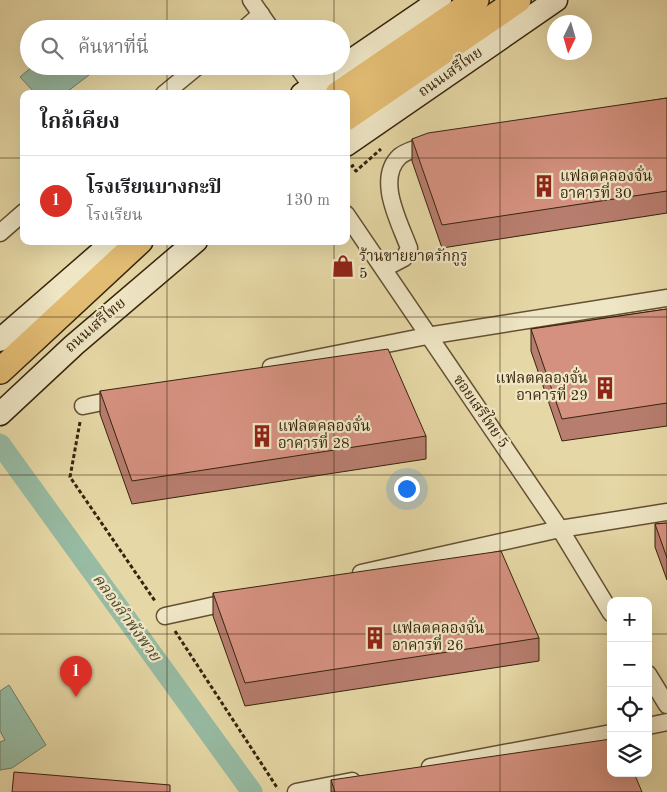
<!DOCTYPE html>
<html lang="th">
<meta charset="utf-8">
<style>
:root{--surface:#fff;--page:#f2f2f2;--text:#202124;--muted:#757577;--line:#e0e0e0;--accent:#d93025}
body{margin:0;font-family:"Old Standard TT","Noto Serif Thai",serif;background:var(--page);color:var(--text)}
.controls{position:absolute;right:15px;bottom:15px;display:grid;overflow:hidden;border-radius:10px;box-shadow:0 5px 20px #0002}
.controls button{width:45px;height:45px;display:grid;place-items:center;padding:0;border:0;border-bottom:1px solid var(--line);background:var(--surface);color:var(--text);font:25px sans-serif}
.compass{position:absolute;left:547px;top:15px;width:45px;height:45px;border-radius:50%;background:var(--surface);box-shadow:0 5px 20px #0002;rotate:185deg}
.you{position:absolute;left:406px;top:488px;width:18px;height:18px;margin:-12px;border:4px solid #fff;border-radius:50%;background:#1a73e8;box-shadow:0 0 0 8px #1a73e833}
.badge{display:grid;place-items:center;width:32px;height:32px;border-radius:50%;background:var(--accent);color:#fff;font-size:16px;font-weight:700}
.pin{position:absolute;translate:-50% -41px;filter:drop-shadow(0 1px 2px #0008)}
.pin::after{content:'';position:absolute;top:26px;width:18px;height:15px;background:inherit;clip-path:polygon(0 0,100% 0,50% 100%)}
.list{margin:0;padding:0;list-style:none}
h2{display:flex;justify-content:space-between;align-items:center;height:65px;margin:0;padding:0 20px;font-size:21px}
h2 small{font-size:16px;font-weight:400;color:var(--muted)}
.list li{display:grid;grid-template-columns:32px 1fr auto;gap:15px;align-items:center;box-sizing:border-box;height:90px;padding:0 20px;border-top:1px solid var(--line)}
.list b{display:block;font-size:19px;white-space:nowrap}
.list p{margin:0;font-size:16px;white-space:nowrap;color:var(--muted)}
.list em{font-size:16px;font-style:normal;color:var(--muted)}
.icon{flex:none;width:28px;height:28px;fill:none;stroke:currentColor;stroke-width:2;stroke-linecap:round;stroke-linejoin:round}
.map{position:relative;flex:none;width:667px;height:792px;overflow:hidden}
.search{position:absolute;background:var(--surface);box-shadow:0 5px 20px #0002;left:20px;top:20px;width:330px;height:55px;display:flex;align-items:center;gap:12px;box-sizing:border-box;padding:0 18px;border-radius:28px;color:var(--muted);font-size:19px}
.panel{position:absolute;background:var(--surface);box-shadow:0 5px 20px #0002;left:20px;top:90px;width:330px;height:155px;border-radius:10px}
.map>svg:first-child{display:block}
.water{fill:#97bba3;stroke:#717e67}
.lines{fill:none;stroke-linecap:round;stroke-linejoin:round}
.canal{stroke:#97bba3;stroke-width:21}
.minor-casing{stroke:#645032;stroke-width:19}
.secondary-casing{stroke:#38230c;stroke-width:25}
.primary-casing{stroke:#38230c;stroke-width:28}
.path{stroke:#38230c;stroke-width:3;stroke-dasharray:4 2.5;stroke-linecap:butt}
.minor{stroke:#efe6c5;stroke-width:16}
.secondary{stroke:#efe6c5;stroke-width:22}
.primary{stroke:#e3bc73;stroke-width:25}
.wall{fill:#b77d6e;stroke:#38230c}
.building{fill:#d59180;stroke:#38230c}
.grid{fill:none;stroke:#38230c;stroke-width:1;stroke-opacity:0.55}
.labels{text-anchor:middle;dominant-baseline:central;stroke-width:4.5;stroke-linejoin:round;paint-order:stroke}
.street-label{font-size:15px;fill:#38230c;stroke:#efe6c5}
.poi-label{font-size:15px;fill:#38230c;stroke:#efe6c5;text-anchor:start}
.water-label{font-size:16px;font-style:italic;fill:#504932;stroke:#efe6c5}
</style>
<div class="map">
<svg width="667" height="792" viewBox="0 0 667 792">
<rect width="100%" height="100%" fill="#e6d8a6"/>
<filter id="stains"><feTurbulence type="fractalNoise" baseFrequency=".004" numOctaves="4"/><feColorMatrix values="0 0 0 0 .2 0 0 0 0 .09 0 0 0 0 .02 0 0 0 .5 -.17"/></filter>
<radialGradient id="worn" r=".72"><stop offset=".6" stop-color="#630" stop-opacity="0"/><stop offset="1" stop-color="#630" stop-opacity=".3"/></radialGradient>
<g class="water">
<path d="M33,66H88L93,72L64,94H36L20,77Z"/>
<path d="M9,685L46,745L12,768L0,770V742L5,740L0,731V691Z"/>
</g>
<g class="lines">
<path class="canal" d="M0,444L252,792"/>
<defs>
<g id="minor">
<path d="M251,0L271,29"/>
<path d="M244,29L261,14"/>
<path d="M297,66L312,87"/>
<path d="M164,94L198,66"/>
<path d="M346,214L560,529L611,613"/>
<path d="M0,233L24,212"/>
<path d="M385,268L404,258L409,248C400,223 375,179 400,156C409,149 423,147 433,144"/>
<path d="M271,367L427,336L667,298"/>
<path d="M83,406L122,398"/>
<path d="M361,573L560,529L667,512"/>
<path d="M165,616L234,601"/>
<path d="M648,674L667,705"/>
<path d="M648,726L667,722"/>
<path d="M430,767L611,733"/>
<path d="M296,792L352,781"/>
</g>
<g id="secondary">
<path d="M302,94L440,0"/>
<path d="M346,145L556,0"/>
<path d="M0,340L114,241"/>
<path d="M0,414L74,345L196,241"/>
</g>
<g id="primary">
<path d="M338,94L476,0"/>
<path d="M346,118L518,0"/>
<path d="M0,371L140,241"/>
</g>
</defs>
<use href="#minor" class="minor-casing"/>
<use href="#secondary" class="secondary-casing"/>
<use href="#primary" class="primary-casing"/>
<g class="path">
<path d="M354,165L352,166L356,171L381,149"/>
<path d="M80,422L70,477L155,601"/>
<path d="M175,631L278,789"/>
</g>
<use href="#minor" class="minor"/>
<use href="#secondary" class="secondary"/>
<use href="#primary" class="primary"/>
</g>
<g class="wall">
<path d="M667,98V213L442,248L412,161V139Z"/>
<path d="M667,309V426L562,441L531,351V329Z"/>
<path d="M100,391L426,436V459L132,504L100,414Z"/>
<path d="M667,523V580L655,547V524Z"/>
<path d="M213,593L539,638V661L245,706L213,616Z"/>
<path d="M331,780L642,792H331Z"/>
</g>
<g class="building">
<path d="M667,98V191L442,225L412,139L428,133Z"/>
<path d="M667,309V403L562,419L531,329Z"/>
<path d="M388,349L426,436L132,481L100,391Z"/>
<path d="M667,523V558L655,524Z"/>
<path d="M501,551L539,638L245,683L213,593Z"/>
<path d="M611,739V773H634L642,792H335L331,780Z"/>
<path d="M14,772L170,785V792H12Z"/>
</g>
<path class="grid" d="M167,0V29M334,0V29M500,0V792M167,66V94M334,66V94M0,158H24M346,158H667M167,241V792M334,241V792M0,317H667M0,475H667M0,634H611M648,634H667"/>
<defs>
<symbol id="building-bare" viewBox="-9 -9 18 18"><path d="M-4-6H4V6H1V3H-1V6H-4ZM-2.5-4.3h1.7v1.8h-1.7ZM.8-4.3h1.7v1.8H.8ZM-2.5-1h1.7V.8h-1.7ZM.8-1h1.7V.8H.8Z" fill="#8f2418" stroke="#efe6c5" stroke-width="2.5" paint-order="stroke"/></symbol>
<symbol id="shop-bare" viewBox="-9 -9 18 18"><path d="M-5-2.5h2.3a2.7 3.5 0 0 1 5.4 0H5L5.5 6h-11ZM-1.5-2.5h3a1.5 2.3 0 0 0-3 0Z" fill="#8f2418" stroke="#efe6c5" stroke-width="2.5" paint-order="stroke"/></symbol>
</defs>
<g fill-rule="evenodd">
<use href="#building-bare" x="528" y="170" width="32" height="32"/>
<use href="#shop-bare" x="327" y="250" width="32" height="32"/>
<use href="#building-bare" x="589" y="372" width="32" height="32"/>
<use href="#building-bare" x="246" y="420" width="32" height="32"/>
<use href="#building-bare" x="359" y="622" width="32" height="32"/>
</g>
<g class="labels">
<g class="street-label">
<text transform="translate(451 73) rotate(-35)">ถนนเสรีไทย</text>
<text transform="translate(96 326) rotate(-41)">ถนนเสรีไทย</text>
<text transform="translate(480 412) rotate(55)">ซอยเสรีไทย 5</text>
</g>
<g class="poi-label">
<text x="560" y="177">แฟลตคลองจั่น<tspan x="560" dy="17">อาคารที่ 30</tspan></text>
<text x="359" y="257">ร้านขายยาดรักกูรู<tspan x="359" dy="17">5</tspan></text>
<text x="588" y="379" text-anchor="end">แฟลตคลองจั่น<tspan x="588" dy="17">อาคารที่ 29</tspan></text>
<text x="278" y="427">แฟลตคลองจั่น<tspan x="278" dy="17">อาคารที่ 28</tspan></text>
<text x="392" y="629">แฟลตคลองจั่น<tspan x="392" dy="17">อาคารที่ 26</tspan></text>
</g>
<g class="water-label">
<text transform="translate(126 618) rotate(54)">คลองลำพังพวย</text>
</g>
</g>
<rect width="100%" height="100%" filter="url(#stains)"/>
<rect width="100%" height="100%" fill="url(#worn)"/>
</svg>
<div class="controls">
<button>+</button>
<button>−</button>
<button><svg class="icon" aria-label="locate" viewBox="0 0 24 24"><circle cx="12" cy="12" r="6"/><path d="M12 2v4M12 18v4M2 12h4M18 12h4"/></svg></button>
<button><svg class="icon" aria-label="layers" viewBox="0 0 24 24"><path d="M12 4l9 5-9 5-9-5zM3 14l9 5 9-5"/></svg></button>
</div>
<svg class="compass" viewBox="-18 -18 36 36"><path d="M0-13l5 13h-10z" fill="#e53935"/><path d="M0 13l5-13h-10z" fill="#757577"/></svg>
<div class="you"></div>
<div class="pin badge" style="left:76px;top:697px">1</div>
<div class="search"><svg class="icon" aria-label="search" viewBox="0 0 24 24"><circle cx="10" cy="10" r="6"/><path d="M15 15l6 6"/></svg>ค้นหาที่นี่</div>
<section class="panel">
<h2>ใกล้เคียง<small></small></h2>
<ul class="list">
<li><span class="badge">1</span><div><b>โรงเรียนบางกะปิ</b><p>โรงเรียน</p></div><em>130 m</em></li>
</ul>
</section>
</div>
